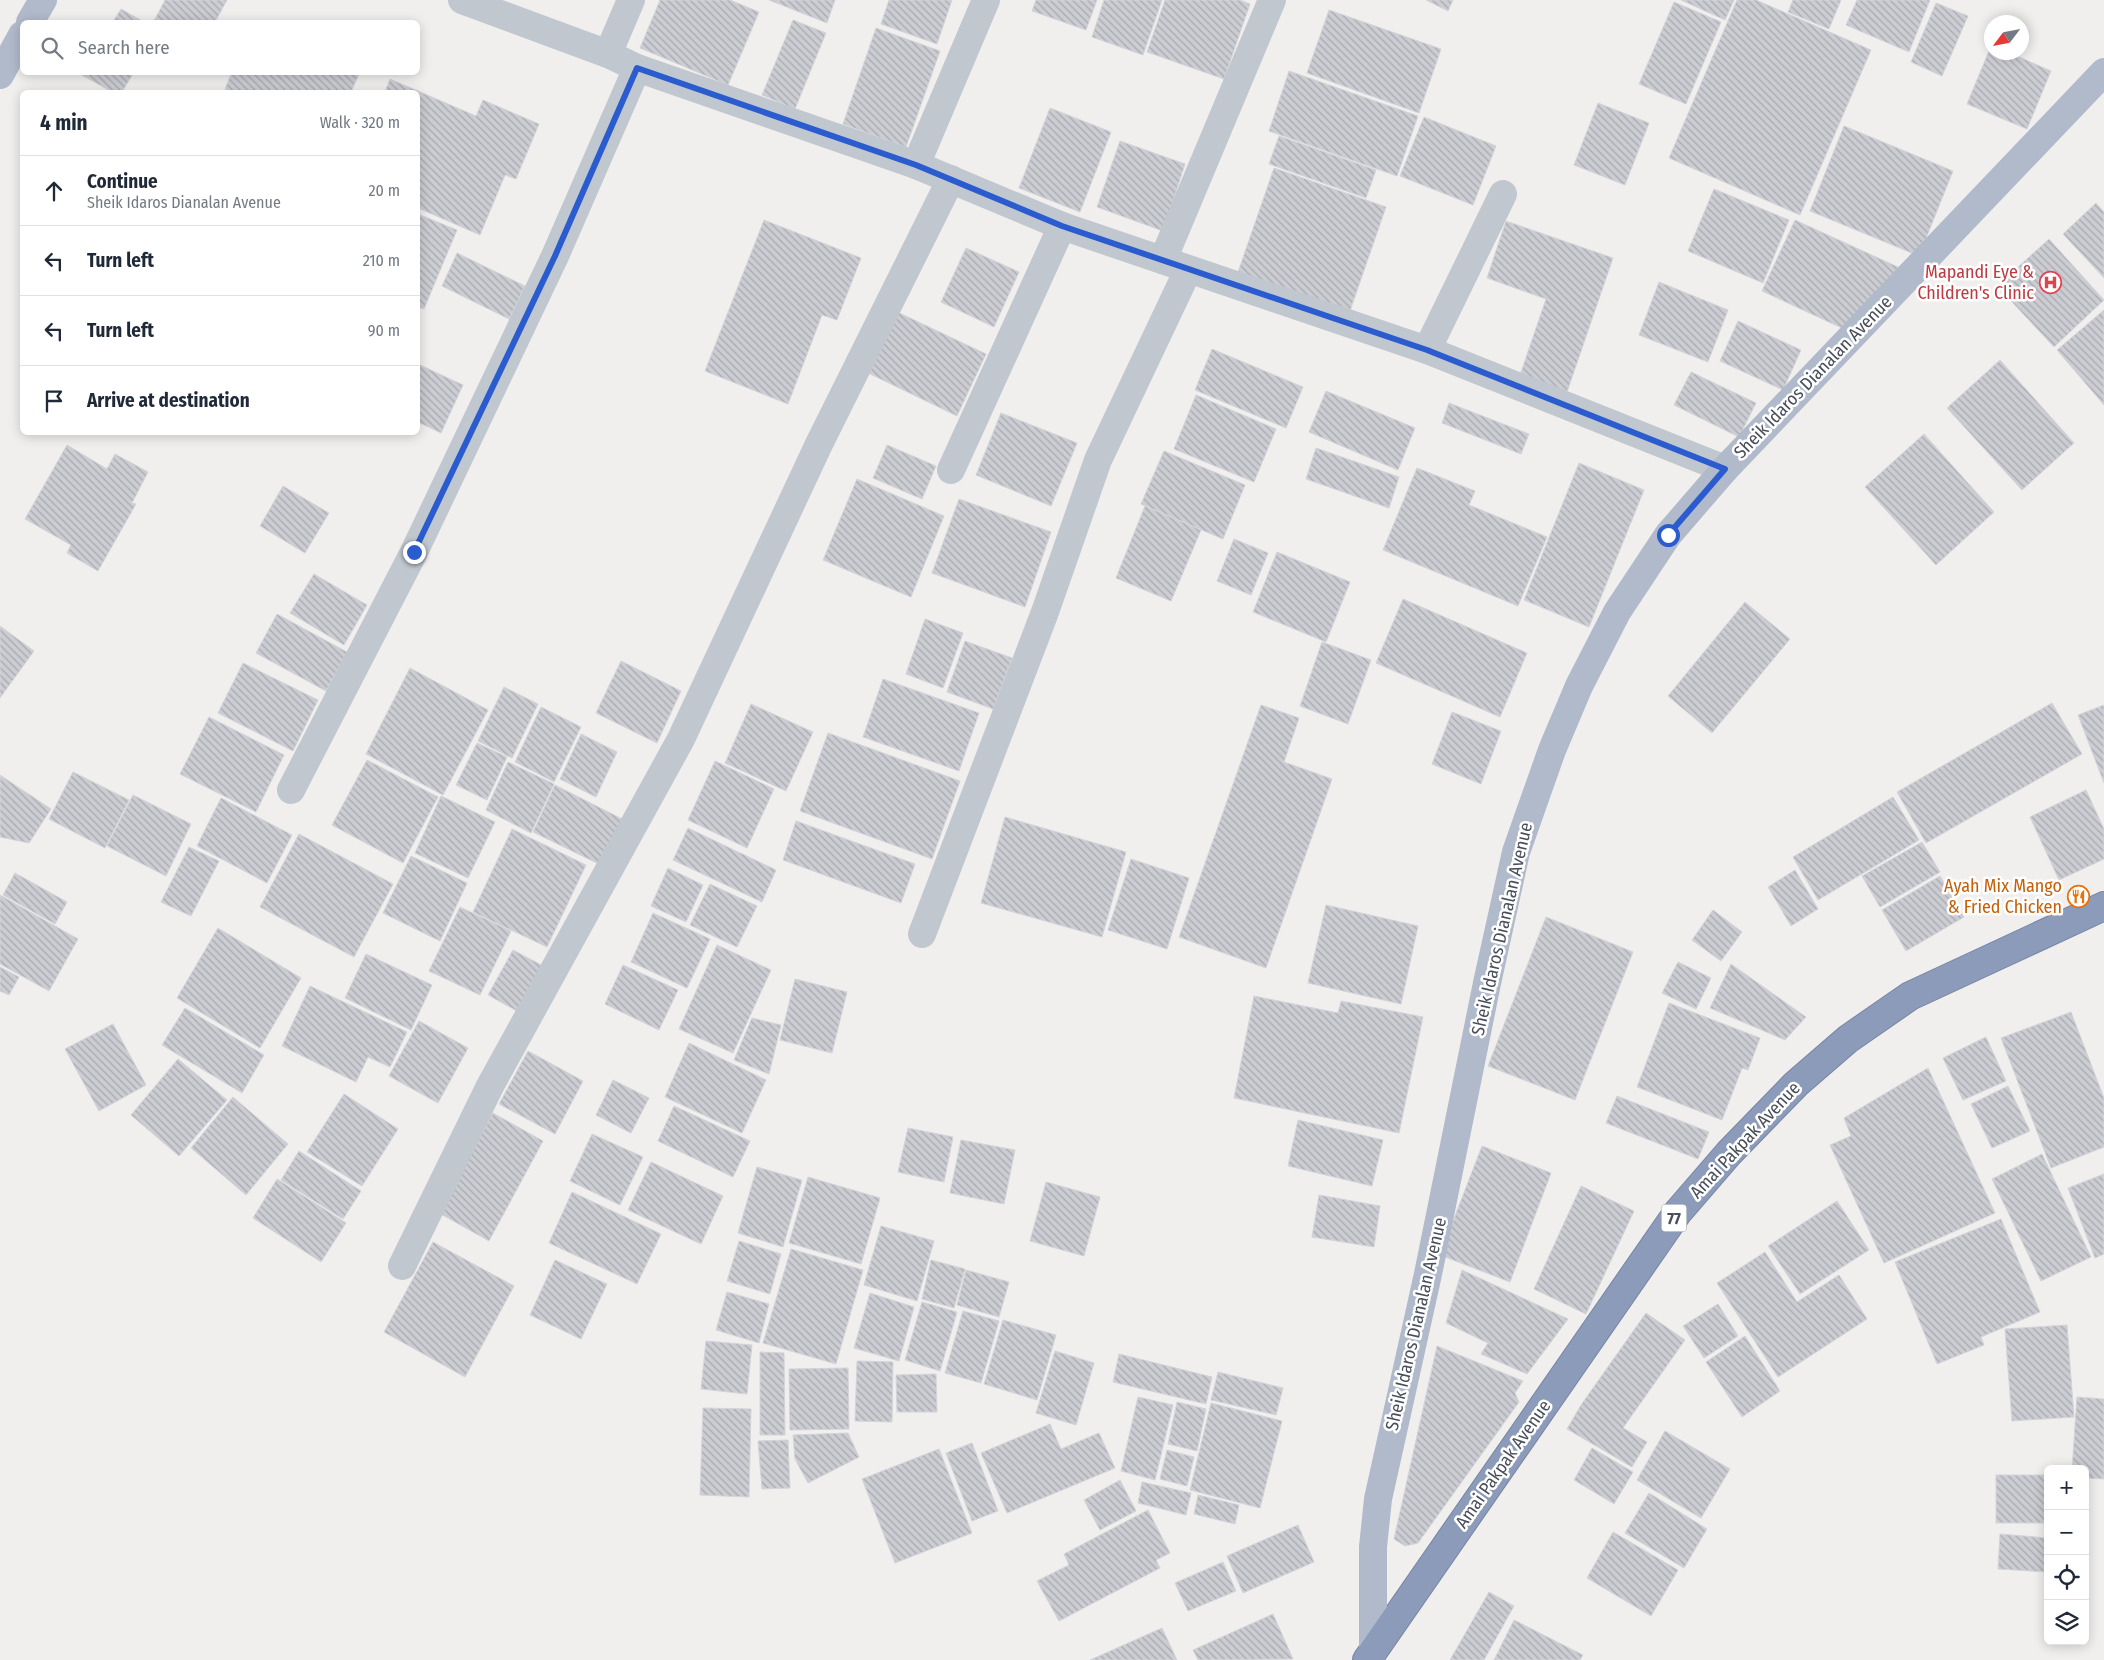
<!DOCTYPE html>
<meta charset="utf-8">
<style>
:root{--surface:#fff;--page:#f6f6f7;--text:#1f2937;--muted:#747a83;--line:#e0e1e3}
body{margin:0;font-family:"Fira Sans Condensed",sans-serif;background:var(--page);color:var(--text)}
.controls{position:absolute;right:15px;bottom:15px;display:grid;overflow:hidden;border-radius:8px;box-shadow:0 2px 12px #0003}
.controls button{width:45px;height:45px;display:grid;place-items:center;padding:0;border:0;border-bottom:1px solid var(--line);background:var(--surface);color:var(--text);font:25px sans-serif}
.compass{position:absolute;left:1984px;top:15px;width:45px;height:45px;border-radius:50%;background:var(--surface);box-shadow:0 2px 12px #0003;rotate:238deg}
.stop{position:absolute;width:15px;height:15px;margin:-11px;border:4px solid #2a5ccf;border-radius:50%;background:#fff}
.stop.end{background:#2a5ccf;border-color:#fff;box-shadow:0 1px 5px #0008}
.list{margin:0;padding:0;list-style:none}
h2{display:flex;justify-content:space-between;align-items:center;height:65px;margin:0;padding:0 20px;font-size:21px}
h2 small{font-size:16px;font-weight:400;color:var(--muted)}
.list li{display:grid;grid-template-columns:32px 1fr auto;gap:15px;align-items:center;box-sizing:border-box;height:70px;padding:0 20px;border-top:1px solid var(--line)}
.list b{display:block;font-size:19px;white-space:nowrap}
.list p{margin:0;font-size:16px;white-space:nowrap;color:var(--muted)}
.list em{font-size:16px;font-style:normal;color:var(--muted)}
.icon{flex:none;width:28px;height:28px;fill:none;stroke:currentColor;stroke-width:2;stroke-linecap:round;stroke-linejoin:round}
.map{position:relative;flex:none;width:2104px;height:1660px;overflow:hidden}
.search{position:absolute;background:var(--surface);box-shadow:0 2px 12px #0003;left:20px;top:20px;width:400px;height:55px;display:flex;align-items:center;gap:12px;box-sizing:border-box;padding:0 18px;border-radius:8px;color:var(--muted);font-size:19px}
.panel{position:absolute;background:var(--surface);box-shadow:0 2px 12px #0003;left:20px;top:90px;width:400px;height:345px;border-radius:8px}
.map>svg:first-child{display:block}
.building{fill:url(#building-back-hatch);stroke:#d3d4d9}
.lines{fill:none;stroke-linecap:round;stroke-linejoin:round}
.highway-casing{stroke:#7686a4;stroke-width:30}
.minor{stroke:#c0c7cf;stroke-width:28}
.major{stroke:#b0bacb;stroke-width:28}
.highway{stroke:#8b9bb9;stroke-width:28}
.route{stroke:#2a5ccf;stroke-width:6}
.labels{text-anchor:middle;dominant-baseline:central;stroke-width:5;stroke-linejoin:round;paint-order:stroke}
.shield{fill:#fff;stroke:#7f848c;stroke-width:1}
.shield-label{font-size:16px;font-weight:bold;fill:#484f5a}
.health-label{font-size:18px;fill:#be3a42;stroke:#fff;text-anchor:end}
.street-label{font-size:18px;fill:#484f5a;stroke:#fff}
.food-label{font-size:18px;fill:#c56008;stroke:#fff;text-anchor:end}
</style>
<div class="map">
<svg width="2104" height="1660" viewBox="0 0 2104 1660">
<defs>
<pattern id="building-back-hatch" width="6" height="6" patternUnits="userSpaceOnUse" patternTransform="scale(1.25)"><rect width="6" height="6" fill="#cccdd3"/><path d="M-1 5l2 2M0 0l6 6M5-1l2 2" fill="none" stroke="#a8a9ae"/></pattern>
</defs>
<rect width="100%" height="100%" fill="#f1efee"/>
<g class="building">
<path d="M165,0H227L215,22H157L154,21Z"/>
<path d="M660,0H730L759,12L728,85L640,48Z"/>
<path d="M769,0H835L827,23Z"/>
<path d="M889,0H952L937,44L881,24Z"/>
<path d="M1036,0H1097L1086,30L1032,11Z"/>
<path d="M1104,0H1162L1143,55L1092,37Z"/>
<path d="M1165,0H1240L1250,4L1224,79L1147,52Z"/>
<path d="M1426,0H1453L1448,11Z"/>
<path d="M1681,0H1734L1725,20Z"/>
<path d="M1737,0H1756L1871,50L1800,215L1669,158Z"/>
<path d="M1793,0H1841L1829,29L1788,12Z"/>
<path d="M1857,0H1930L1909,52L1846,25Z"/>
<path d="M1674,2L1721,22L1686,104L1639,84Z"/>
<path d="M1936,3L1968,16L1942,76L1911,62Z"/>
<path d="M121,9L144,22H113Z"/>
<path d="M1329,10L1441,49L1419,113L1307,73Z"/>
<path d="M793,20L826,33L795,109L762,95Z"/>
<path d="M876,28L940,51L906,147L843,124Z"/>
<path d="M1991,46L1992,52H2008L2051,71L2027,129L1967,104Z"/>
<path d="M1289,71L1418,116L1397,176L1269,131Z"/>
<path d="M83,72H134L122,92H112L82,75Z"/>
<path d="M232,72H360L351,92H232L225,89Z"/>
<path d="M390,79L476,116L483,100L539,124L516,179L505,175L480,235L418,208V92H385Z"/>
<path d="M1598,103L1649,123L1625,185L1574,165Z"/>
<path d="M1050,108L1111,132L1080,212L1019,188Z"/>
<path d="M1424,117L1496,146L1473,205L1400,176Z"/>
<path d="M1844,126L1953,171L1919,256L1810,211Z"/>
<path d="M1279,136L1376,170L1366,198L1269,164Z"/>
<path d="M1120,141L1185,164L1163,231L1097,207Z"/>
<path d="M1274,168L1386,207L1350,311L1238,272Z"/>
<path d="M1714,189L1789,220L1763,283L1688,251Z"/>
<path d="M2096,203L2104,212V278L2063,234Z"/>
<path d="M418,214L457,230L424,309L418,307Z"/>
<path d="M764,220L861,258L837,320L822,315L788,404L705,371Z"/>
<path d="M1795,220L1898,267L1890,284L1846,330L1762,291Z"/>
<path d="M1506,221L1613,258L1567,392L1520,375L1546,299L1487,278Z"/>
<path d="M2049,239L2104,300L2054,347L1997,286Z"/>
<path d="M966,248L1019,272L994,327L941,302Z"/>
<path d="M457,253L525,286L509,319L442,286Z"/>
<path d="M1659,282L1728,310L1708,362L1639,335Z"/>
<path d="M891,309L986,354L957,416L862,370Z"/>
<path d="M2104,310V405L2057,350Z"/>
<path d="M1738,321L1801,350L1783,390L1720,361Z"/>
<path d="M1212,349L1303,387L1286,428L1195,390Z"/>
<path d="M2000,360L2074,443L2022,490L1947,408Z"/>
<path d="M418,364L463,385L441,433L418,422Z"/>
<path d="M1691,372L1756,403L1739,437L1674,405Z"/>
<path d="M1326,391L1415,428L1398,470L1309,432Z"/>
<path d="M1196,395L1276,429L1254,482L1174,449Z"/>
<path d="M1449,403L1529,434L1521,454L1442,423Z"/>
<path d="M1001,413L1077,443L1051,506L976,475Z"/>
<path d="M1924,434L1994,512L1936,565L1865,487Z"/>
<path d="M67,445L107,469L115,454L148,472L132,503L136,504L98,571L67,553L71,545L25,519Z"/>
<path d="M887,445L936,466L922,499L873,478Z"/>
<path d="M1316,448L1399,477L1389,508L1306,479Z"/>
<path d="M1164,451L1245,485L1223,539L1141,504Z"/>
<path d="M1579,463L1644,490L1589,627L1524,600Z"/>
<path d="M1417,468L1475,491L1469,505L1547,537L1518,606L1383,550Z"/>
<path d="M857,479L944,516L911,597L823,560Z"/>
<path d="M283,486L329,513L305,553L260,526Z"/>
<path d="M959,499L1051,532L1025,607L932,573Z"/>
<path d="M1145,506L1201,530L1171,601L1116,578Z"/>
<path d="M1234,539L1268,553L1251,595L1217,581Z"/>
<path d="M1277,552L1350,582L1326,642L1253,612Z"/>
<path d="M314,574L367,605L344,645L290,613Z"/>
<path d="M1403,599L1527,653L1500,717L1376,663Z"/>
<path d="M1745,602L1790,639L1712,733L1668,696Z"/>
<path d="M277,614L347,652L326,691L256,653Z"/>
<path d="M925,619L963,633L943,688L906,674Z"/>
<path d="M0,626L34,651L0,698Z"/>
<path d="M965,641L1012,658L993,709L947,692Z"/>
<path d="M1322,642L1371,660L1348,724L1300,706Z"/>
<path d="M621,661L681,691L657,743L596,713Z"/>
<path d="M243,663L318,700L293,751L218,713Z"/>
<path d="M410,668L488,710L443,795L366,754Z"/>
<path d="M883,679L979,713L959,771L863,737Z"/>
<path d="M504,687L538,704L512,758L478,741Z"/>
<path d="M2052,703L2082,754L1926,843L1897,792Z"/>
<path d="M751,704L813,732L786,791L725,763Z"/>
<path d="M1261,705L1299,718L1284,762L1332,779L1266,968L1179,937Z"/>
<path d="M2104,705V783L2078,715Z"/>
<path d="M541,707L581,727L554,782L515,762Z"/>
<path d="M1452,712L1501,731L1481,784L1432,764Z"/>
<path d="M209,717L284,755L256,812L180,774Z"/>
<path d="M828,733L960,781L932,859L800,811Z"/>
<path d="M581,734L617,752L596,797L560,779Z"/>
<path d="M477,743L507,757L487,800L456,785Z"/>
<path d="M367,760L438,797L403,863L332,825Z"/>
<path d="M715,761L774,789L747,848L688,820Z"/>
<path d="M508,762L554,784L531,833L486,810Z"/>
<path d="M73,772L129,800L105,848L49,819Z"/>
<path d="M0,775L51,809L29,843L0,837Z"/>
<path d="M555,785L630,823L605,867L533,832Z"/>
<path d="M2086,790L2104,829V859L2059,880L2030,817Z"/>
<path d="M133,795L191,824L166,876L107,846Z"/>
<path d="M441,796L495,822L468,878L415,853Z"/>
<path d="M1893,797L1919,840L1818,900L1793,857Z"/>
<path d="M221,798L292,835L267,883L197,846Z"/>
<path d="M1005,817L1126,852L1102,937L981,903Z"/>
<path d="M796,821L915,864L901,903L783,860Z"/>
<path d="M688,828L776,870L762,902L673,860Z"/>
<path d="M512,829L586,865L547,947L473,912Z"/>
<path d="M299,834L393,884L354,957L260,907Z"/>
<path d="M1922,842L1940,872L1880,907L1862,876Z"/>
<path d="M189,847L219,861L191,916L161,902Z"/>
<path d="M411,856L467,883L440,941L383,913Z"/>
<path d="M1131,859L1189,878L1167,949L1108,930Z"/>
<path d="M668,868L703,885L686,922L651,906Z"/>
<path d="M1795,870L1818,909L1791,926L1768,887Z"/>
<path d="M15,873L67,902L55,924L3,895Z"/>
<path d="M1940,876L1964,917L1906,951L1882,910Z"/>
<path d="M710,884L757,906L737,947L690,925Z"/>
<path d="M0,895L78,939L49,991L0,964Z"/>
<path d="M1326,905L1418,926L1401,1004L1308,983Z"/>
<path d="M460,907L511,931L480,995L429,971Z"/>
<path d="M1713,910L1742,932L1721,961L1692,940Z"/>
<path d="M653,913L710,939L687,988L631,962Z"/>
<path d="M1546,917L1633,952L1575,1100L1488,1066Z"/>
<path d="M218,928L301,978L260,1048L177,998Z"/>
<path d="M717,945L771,970L733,1053L679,1029Z"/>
<path d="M513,950L549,969L524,1015L488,995Z"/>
<path d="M366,954L432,985L411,1030L345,998Z"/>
<path d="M1678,962L1711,978L1696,1009L1662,993Z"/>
<path d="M1731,964L1806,1017L1785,1040L1710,1008Z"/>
<path d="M623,965L678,990L659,1030L605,1004Z"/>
<path d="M0,967L19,977L9,995L0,991Z"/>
<path d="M795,979L847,992L832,1053L780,1040Z"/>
<path d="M310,986L407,1032L390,1067L368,1057L356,1082L282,1046Z"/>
<path d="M1254,996L1338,1013L1341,1001L1423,1017L1399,1133L1234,1098Z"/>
<path d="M1669,1003L1760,1038L1748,1070L1742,1068L1722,1120L1637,1087Z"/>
<path d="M185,1008L264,1055L242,1093L162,1045Z"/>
<path d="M2071,1012L2104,1098V1147L2051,1168L2001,1038Z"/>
<path d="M752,1018L781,1025L769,1074L734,1060Z"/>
<path d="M419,1021L468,1048L438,1103L389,1076Z"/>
<path d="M113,1024L146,1085L99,1111L65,1049Z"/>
<path d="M1986,1037L2006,1081L1963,1100L1943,1058Z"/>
<path d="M689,1043L766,1080L742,1133L665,1097Z"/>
<path d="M528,1051L583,1081L555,1134L499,1104Z"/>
<path d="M178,1059L227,1100L179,1156L131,1115Z"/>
<path d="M1928,1068L1995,1213L1884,1263L1830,1145L1851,1136L1844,1118Z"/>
<path d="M613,1080L649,1098L631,1133L596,1115Z"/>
<path d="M2008,1086L2030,1131L1992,1148L1971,1104Z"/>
<path d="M344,1094L398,1129L362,1186L307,1152Z"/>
<path d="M1617,1096L1709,1132L1698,1159L1606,1123Z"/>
<path d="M233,1097L288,1144L246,1195L191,1148Z"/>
<path d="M674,1106L750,1141L733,1177L658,1141Z"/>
<path d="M493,1113L543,1141L489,1241L439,1213Z"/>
<path d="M1298,1120L1383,1140L1372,1186L1288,1166Z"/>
<path d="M908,1128L953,1137L944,1182L898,1172Z"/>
<path d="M592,1134L643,1157L620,1205L570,1181Z"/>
<path d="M961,1140L1015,1150L1004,1204L950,1193Z"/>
<path d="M1482,1146L1551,1173L1510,1282L1440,1255Z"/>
<path d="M299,1151L361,1191L343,1219L281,1180Z"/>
<path d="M2042,1154L2091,1257L2041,1281L1992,1179Z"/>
<path d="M651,1162L723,1196L701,1244L628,1210Z"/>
<path d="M757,1167L802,1180L783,1247L738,1233Z"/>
<path d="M2104,1174V1254L2095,1258L2068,1188Z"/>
<path d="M808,1177L880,1198L861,1264L789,1243Z"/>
<path d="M277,1179L346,1223L321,1262L253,1218Z"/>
<path d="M1046,1182L1100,1197L1084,1256L1030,1241Z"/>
<path d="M1581,1186L1634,1211L1586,1314L1534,1289Z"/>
<path d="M572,1192L661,1234L637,1284L549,1243Z"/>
<path d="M1319,1195L1380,1206L1374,1247L1312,1237Z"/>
<path d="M1837,1201L1869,1250L1800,1294L1768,1246Z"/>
<path d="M2001,1219L2040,1312L1981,1337L1984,1345L1937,1364L1895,1262Z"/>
<path d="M881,1226L934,1241L917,1301L864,1285Z"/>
<path d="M739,1241L781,1254L770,1294L727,1281Z"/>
<path d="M433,1242L514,1286L465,1377L384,1332Z"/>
<path d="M791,1249L863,1270L836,1364L763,1343Z"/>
<path d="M1765,1252L1797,1302L1839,1275L1867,1319L1778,1377L1717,1283Z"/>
<path d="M555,1260L607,1284L581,1339L530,1315Z"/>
<path d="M931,1260L965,1269L954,1308L922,1299Z"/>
<path d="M966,1270L1009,1282L999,1317L957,1305Z"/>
<path d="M1462,1270L1568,1319L1527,1374L1481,1354L1488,1343L1446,1323Z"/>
<path d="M727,1292L769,1304L759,1343L716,1330Z"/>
<path d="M870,1293L914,1307L899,1361L854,1348Z"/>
<path d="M922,1302L957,1312L940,1371L905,1360Z"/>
<path d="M1718,1304L1738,1336L1704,1358L1683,1326Z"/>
<path d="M963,1311L999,1321L981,1383L945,1373Z"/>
<path d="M1646,1313L1685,1340L1623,1428L1647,1442L1632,1467L1567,1429L1581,1405Z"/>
<path d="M1003,1320L1056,1335L1037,1400L984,1384Z"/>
<path d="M2067,1325L2074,1417L2012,1421L2005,1329Z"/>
<path d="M1745,1336L1780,1391L1742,1417L1706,1362Z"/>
<path d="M706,1341L752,1345L747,1394L701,1389Z"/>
<path d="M1437,1346L1523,1381L1515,1393L1519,1402L1418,1543L1405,1546L1394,1539Z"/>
<path d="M1055,1351L1094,1363L1076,1425L1036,1413Z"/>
<path d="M760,1352L784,1353L785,1435H760Z"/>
<path d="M1119,1354L1212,1377L1206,1404L1113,1382Z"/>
<path d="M857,1361L893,1362L892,1422L855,1421Z"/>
<path d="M848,1368L849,1429L790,1430L789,1369Z"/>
<path d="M1218,1372L1283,1388L1276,1415L1211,1400Z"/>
<path d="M936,1374L937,1412H897L896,1375Z"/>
<path d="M1138,1397L1173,1405L1155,1480L1121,1471Z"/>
<path d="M2077,1397L2104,1399V1479L2085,1478V1469H2072Z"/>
<path d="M1177,1402L1206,1409L1197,1451L1168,1444Z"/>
<path d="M1211,1403L1282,1421L1260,1508L1190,1490Z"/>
<path d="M703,1408L751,1409L749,1497L700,1495Z"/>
<path d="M1050,1424L1061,1449L1099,1433L1115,1468L1007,1513L981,1453Z"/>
<path d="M1665,1431L1730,1469L1701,1518L1637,1480Z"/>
<path d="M848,1433L859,1457L808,1483L795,1459L793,1435Z"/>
<path d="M788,1440L790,1488L762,1489L758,1441Z"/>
<path d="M972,1443L998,1511L972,1521L946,1453Z"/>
<path d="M1592,1448L1633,1472L1614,1504L1574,1480Z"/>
<path d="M939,1449L972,1533L895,1563L862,1479Z"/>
<path d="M1167,1450L1194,1457L1187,1486L1160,1479Z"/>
<rect x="1996" y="1475" width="52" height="48"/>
<path d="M1120,1480L1136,1511L1100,1530L1084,1500Z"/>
<path d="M1142,1482L1191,1493L1186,1515L1138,1503Z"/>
<path d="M1649,1493L1707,1529L1684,1568L1625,1533Z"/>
<path d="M1198,1495L1239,1505L1235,1524L1194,1514Z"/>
<path d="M1148,1510L1170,1553L1156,1560L1160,1568L1059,1621L1037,1581L1069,1565L1064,1554Z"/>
<path d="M1298,1525L1314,1562L1243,1593L1227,1556Z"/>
<path d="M1613,1532L1678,1570L1651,1616L1587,1578Z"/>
<path d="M2000,1534L2048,1538L2047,1572L1998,1569Z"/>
<path d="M1223,1562L1236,1591L1188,1611L1175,1583Z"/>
<path d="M1489,1592L1514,1606L1484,1660H1450Z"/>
<path d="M1273,1614L1293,1659L1198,1660L1193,1650Z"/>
<path d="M1514,1620L1583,1655L1580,1660H1494Z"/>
<path d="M1162,1628L1177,1660H1090Z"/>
</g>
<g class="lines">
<defs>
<path id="highway" d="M1367,1660L1678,1212L1729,1153L1796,1084L1848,1039L1910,996L2104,906"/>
</defs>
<use href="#highway" class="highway-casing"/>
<g class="minor">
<path d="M462,0L608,54L637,68L916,165L1062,226L1427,350L1725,469"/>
<path d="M608,54L631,0"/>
<path d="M916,165L986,0"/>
<path d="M1163,260L1272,0"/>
<path d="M1427,350L1503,194"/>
<path d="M951,470L1062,226"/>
<path d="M291,790L414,552L555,256L637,68"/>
<path d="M922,934L1045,612L1098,460L1188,270"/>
<path d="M402,1266L490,1086L681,739L819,444L951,179"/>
</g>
<g class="major">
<path d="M30,22L43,0"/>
<path d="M0,75L22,35"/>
<path d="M1373,1651V1547L1378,1499L1428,1274L1487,983L1516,852L1552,750L1579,686L1617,612L1668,535L1725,469L2104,72"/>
</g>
<use href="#highway" class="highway"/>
</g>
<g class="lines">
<path class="route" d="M414,552L555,256L637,68L916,165L1062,226L1427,350L1725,469L1668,535"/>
</g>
<defs>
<symbol id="hospital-ring" viewBox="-11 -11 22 22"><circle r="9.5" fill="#fff" stroke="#e0444e" stroke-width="1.5"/><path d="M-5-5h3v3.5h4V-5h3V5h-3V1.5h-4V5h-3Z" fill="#e0444e"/></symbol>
<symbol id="restaurant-ring" viewBox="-11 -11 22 22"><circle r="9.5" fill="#fff" stroke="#e8710a" stroke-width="1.5"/><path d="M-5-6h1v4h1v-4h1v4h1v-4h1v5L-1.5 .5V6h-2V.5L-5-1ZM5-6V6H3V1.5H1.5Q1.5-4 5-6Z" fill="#e8710a"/></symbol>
</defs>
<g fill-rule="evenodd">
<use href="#hospital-ring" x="2038" y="270" width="25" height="25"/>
<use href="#restaurant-ring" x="2066" y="884" width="25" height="25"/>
</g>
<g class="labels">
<rect class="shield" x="1661.5" y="1204.5" width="25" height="27" rx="4"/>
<g class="shield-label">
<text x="1674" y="1218">77</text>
</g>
<g class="health-label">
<text x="2034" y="272">Mapandi Eye &amp;<tspan x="2034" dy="21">Children's Clinic</tspan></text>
</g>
<g class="street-label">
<text transform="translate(1813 377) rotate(-46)">Sheik Idaros Dianalan Avenue</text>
<text transform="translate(1502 929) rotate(-77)">Sheik Idaros Dianalan Avenue</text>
<text transform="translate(1745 1140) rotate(-47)">Amai Pakpak Avenue</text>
<text transform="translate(1416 1324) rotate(-77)">Sheik Idaros Dianalan Avenue</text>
<text transform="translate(1503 1464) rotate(-55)">Amai Pakpak Avenue</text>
</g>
<g class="food-label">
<text x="2062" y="886">Ayah Mix Mango<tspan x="2062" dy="21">&amp; Fried Chicken</tspan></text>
</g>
</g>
</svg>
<div class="controls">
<button>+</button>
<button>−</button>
<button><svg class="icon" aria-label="locate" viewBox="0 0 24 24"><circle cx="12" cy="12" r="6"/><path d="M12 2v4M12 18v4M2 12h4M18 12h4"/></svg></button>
<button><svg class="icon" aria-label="layers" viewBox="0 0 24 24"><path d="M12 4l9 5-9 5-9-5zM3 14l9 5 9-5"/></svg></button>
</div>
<svg class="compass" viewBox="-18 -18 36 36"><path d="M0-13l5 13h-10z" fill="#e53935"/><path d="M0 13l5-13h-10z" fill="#747a83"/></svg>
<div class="stop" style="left:1668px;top:535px"></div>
<div class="stop end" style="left:414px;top:552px"></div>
<div class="search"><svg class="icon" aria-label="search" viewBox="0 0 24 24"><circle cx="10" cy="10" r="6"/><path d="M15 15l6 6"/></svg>Search here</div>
<section class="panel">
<h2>4 min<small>Walk · 320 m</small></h2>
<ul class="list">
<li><svg class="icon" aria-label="ahead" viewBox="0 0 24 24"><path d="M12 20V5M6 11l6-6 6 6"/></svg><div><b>Continue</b><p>Sheik Idaros Dianalan Avenue</p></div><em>20 m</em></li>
<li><svg class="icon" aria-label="left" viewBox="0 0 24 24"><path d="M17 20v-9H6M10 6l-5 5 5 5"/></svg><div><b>Turn left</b></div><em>210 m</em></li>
<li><svg class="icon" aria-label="left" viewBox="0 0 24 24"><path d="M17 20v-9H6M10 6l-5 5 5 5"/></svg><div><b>Turn left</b></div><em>90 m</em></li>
<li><svg class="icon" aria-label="arrive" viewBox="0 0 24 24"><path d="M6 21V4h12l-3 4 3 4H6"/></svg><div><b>Arrive at destination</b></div></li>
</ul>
</section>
</div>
